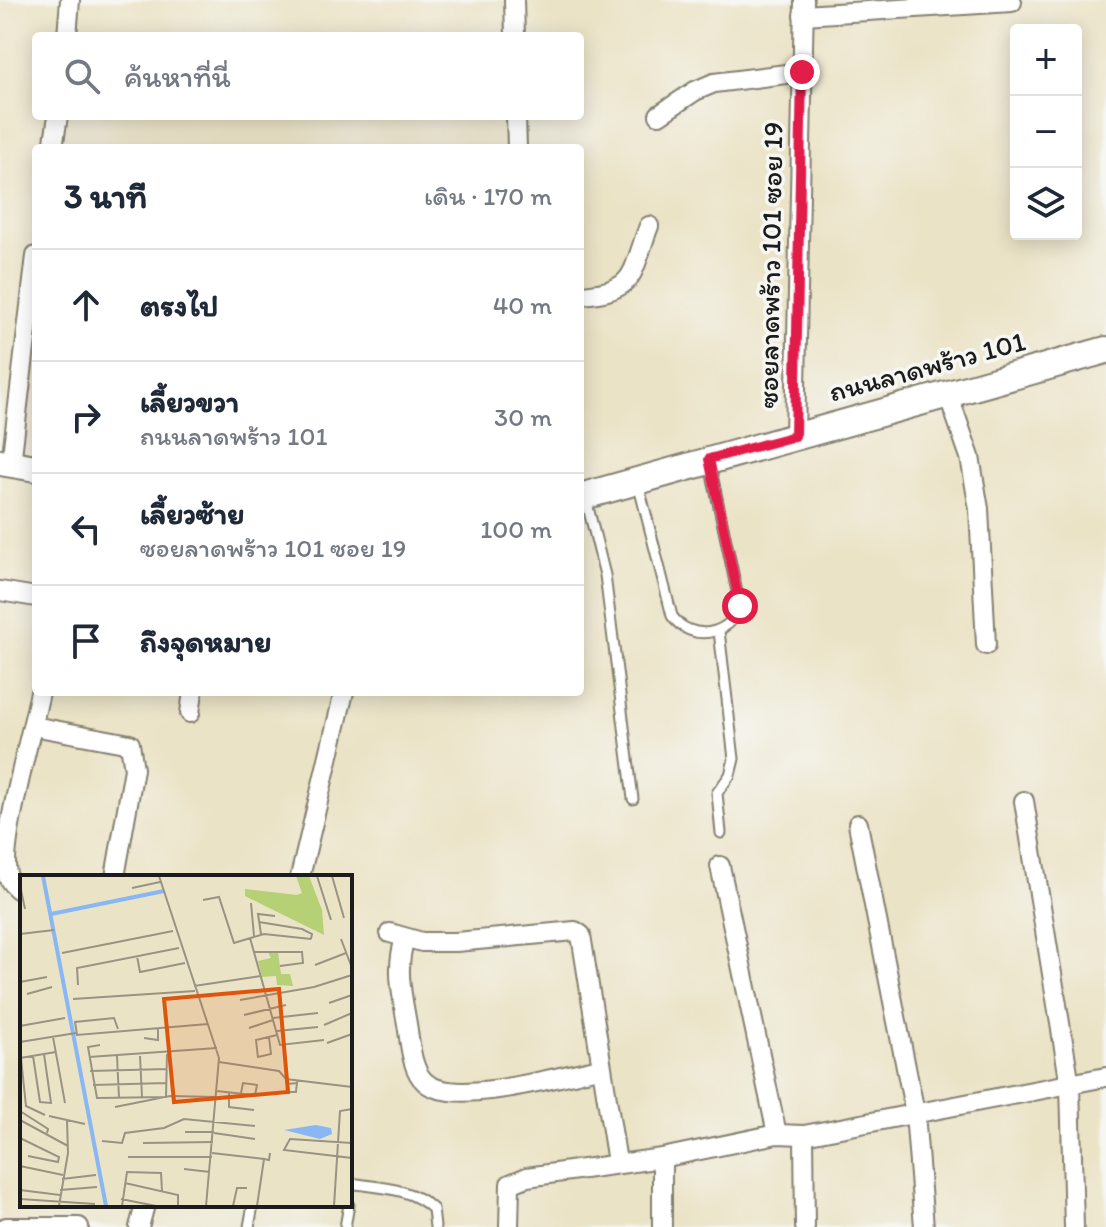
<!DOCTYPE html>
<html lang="th">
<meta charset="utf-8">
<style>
:root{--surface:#fff;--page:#f6f6f7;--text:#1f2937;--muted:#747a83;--line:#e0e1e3}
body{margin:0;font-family:Itim,"Playpen Sans Thai",sans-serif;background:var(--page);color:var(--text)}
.controls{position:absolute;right:24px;top:24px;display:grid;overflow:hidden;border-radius:8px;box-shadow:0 4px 20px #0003}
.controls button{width:72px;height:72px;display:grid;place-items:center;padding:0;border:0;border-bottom:2px solid var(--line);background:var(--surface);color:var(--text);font:40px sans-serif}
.stop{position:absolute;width:24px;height:24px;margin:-18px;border:6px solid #e11d48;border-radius:50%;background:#fff}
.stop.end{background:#e11d48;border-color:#fff;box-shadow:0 2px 8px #0008}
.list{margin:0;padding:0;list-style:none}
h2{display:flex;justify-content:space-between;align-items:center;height:104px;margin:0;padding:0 32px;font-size:34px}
h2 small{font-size:26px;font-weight:400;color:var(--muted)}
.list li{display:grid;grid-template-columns:52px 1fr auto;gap:24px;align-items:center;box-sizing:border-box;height:112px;padding:0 32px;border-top:2px solid var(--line)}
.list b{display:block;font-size:30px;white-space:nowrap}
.list p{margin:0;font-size:26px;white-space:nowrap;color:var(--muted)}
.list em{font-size:26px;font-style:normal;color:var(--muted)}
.icon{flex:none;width:44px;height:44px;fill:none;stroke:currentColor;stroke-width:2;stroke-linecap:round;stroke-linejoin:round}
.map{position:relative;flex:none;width:1106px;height:1227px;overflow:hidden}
.search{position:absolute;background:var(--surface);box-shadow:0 4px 20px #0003;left:32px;top:32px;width:552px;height:88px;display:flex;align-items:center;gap:20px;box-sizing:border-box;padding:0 28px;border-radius:8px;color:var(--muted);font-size:30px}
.panel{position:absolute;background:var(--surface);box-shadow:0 4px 20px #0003;left:32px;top:144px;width:552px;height:552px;border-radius:8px}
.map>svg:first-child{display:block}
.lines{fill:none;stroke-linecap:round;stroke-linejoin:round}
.lane-casing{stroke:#848071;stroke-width:13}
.street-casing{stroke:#848071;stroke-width:22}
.secondary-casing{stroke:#848071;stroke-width:30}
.lane{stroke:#fff;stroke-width:9}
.street{stroke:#fff;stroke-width:18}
.secondary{stroke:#fff;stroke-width:26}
.route{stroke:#e11d48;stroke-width:10}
.labels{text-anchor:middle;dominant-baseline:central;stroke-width:7;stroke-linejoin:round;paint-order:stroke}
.street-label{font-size:28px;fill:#1c1c1c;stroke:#f6f6f2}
.inset-river{fill:none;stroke:#88b7f3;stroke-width:4}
.inset-road{fill:none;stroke:#989382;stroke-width:2}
.view{fill:#de560d;fill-opacity:0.15;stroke:#de560d;stroke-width:4}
.inset-edge{fill:none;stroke:#1c1c1c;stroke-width:4}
</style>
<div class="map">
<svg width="1106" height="1227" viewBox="0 0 1106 1227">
<rect width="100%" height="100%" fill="#f6f6f2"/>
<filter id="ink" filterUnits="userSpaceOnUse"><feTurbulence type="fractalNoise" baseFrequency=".0125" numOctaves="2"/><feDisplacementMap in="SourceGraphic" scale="16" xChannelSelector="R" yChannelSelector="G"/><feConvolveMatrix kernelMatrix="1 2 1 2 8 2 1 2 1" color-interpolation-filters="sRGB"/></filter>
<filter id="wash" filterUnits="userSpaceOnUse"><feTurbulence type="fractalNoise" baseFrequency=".006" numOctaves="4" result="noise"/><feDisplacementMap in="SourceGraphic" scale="32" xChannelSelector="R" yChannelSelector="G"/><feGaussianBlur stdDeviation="1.8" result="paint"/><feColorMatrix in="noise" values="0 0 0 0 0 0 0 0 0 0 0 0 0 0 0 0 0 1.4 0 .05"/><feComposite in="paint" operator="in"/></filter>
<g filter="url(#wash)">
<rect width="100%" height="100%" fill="#ebe3c6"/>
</g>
<g filter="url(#ink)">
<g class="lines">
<defs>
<g id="lane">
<path d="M638,483L672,616C690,642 730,637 740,606L710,465"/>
<path d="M586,499L605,575L633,799"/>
<path d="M719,631L734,759L730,775L717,793L721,833"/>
<path d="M350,1183C380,1188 410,1187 433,1209L435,1227"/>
<path d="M249,1227L253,1205"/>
<path d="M345,1227L349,1205"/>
</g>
<g id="street">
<path d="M514,0L515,36"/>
<path d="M803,15L1012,2"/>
<path d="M67,36L70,0"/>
<path d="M659,115L695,91L714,83L802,72"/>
<path d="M516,116L517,148"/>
<path d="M53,148L58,116"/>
<path d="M580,295C638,291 630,275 649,226"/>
<path d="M948,394L970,457L979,509L986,645"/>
<path d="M795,436L804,0"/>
<path d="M11,464L36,256"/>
<path d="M0,591L36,597"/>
<path d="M190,713L193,692"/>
<path d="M33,726L130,744L134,769L115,877"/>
<path d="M1024,801L1070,1085L1074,1227"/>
<path d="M858,824L915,1113L924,1227"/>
<path d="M720,866L777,1134"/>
<path d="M300,877L344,692"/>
<path d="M22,892C15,888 8,881 7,873C0,844 33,728 40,692"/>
<path d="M390,933L422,942H456L575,931L581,935L617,1162"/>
<path d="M405,939C395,967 402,995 407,1024C410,1041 411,1070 425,1082C454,1108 563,1075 600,1068"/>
<path d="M804,1135L805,1227"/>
<path d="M662,1158V1227"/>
<path d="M6,1227H79"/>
<path d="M139,1227L145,1205"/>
<path d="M509,1227L510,1184L527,1177L662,1158L777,1134L804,1135L1106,1077"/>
</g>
<g id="secondary">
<path d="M0,462L36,468"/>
<path d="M580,497L1106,350"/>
</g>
</defs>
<use href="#lane" class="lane-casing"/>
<use href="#street" class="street-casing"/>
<use href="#secondary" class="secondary-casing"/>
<use href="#lane" class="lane"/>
<use href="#street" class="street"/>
<use href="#secondary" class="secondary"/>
</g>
</g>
<g class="lines" filter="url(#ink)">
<path class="route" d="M740,606L709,459L795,436L802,72"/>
</g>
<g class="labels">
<g class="street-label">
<text transform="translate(770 265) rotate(-89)">ซอยลาดพร้าว 101 ซอย 19</text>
<text transform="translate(927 366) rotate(-15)">ถนนลาดพร้าว 101</text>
</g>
</g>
<g transform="translate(20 875)">
<rect width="332" height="332" fill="#ebe3c6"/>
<path d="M276,1H289L302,35L304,60L225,21V14L277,20L282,18ZM248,77H258L261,99H270L273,111L257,110L256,101L242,102L238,86L251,83Z" fill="#b5d075"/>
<path d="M296,250L311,253L312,259L300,264L264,255Z" fill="#88b7f3"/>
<path class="inset-river" d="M23,1L86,331M31,39L144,16"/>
<path class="inset-road" d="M139,1L199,183L186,331M297,1L311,45M312,1L324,43M0,10L5,34M112,13L140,7M183,25L199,22L214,68L244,59L291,64M231,28L234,61M239,47L282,54L292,59L291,64M0,59L34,55M241,59L238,39L255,41M230,63L260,170L304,165M321,64L332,93M234,77H282L283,88L260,91M42,78L153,56M117,81L120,97L165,88M295,90L326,78M0,107L27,102M58,110L57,93L159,73M174,111L241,101M7,119L32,112M53,124L175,116M220,125L294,112L332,100M309,128L332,120M224,140L266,130M253,143L298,138M304,150L332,138M0,151L45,143M229,153L253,145M98,154L94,143L55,147L57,160L188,149M257,156L298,152M33,162L45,228M124,163L138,165V153M0,167L56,158M307,168L332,159M80,170L68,172L77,223L146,222L147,179M13,181L20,227L31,228L24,179M97,181L99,223M120,181L122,222M69,182L197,173M238,182L251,179L249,162M0,183L36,177M1,183L6,231L25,240M238,183L236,165L257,160M199,187L259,196L266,204L332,212M70,196L147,194M277,208L268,209L269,217H276V216L277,208V206M73,210L146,208M197,216L232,220H235L237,210L223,208L221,218M209,217V232L234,235M95,232L150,221L197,222M0,236L28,254L27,258M29,241L65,249M0,245L48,271M165,257H194M194,258L235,264M0,263L39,282L38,287L8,281M82,266L102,268L105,258L144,253L164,244L235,251M123,268L193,267M332,268L270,264L264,275L332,283M192,278L244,284M108,282H192M0,291L43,300M164,294L190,297M42,304L76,300M105,308L158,320V331M0,315L40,320M40,315L77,312M0,324L75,329M101,324L136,331M39,331L48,278L47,245M102,331L107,297L141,298L142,316M213,331L217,313H227M237,331L244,284L249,285L250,278M314,331L320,236L332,234"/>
<path class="view" d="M259,114L268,217L154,227L144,124Z"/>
<rect width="332" height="332" class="inset-edge"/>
</g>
</svg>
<div class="controls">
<button>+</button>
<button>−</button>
<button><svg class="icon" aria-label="layers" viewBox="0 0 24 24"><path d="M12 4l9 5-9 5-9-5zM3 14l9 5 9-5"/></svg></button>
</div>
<div class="stop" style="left:740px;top:606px"></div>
<div class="stop end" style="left:802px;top:72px"></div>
<div class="search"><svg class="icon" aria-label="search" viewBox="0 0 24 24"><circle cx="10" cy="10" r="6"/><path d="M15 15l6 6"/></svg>ค้นหาที่นี่</div>
<section class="panel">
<h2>3 นาที<small>เดิน · 170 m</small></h2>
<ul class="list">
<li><svg class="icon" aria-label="ahead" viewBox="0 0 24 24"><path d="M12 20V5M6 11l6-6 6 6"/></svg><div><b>ตรงไป</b></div><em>40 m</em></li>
<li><svg class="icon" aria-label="right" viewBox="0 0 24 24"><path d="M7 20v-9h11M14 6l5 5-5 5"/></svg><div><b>เลี้ยวขวา</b><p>ถนนลาดพร้าว 101</p></div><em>30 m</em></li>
<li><svg class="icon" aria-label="left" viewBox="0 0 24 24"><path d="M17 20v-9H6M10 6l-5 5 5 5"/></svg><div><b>เลี้ยวซ้าย</b><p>ซอยลาดพร้าว 101 ซอย 19</p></div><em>100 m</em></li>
<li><svg class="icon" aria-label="arrive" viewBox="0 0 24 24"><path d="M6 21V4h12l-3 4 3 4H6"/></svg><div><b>ถึงจุดหมาย</b></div></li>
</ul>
</section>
</div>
